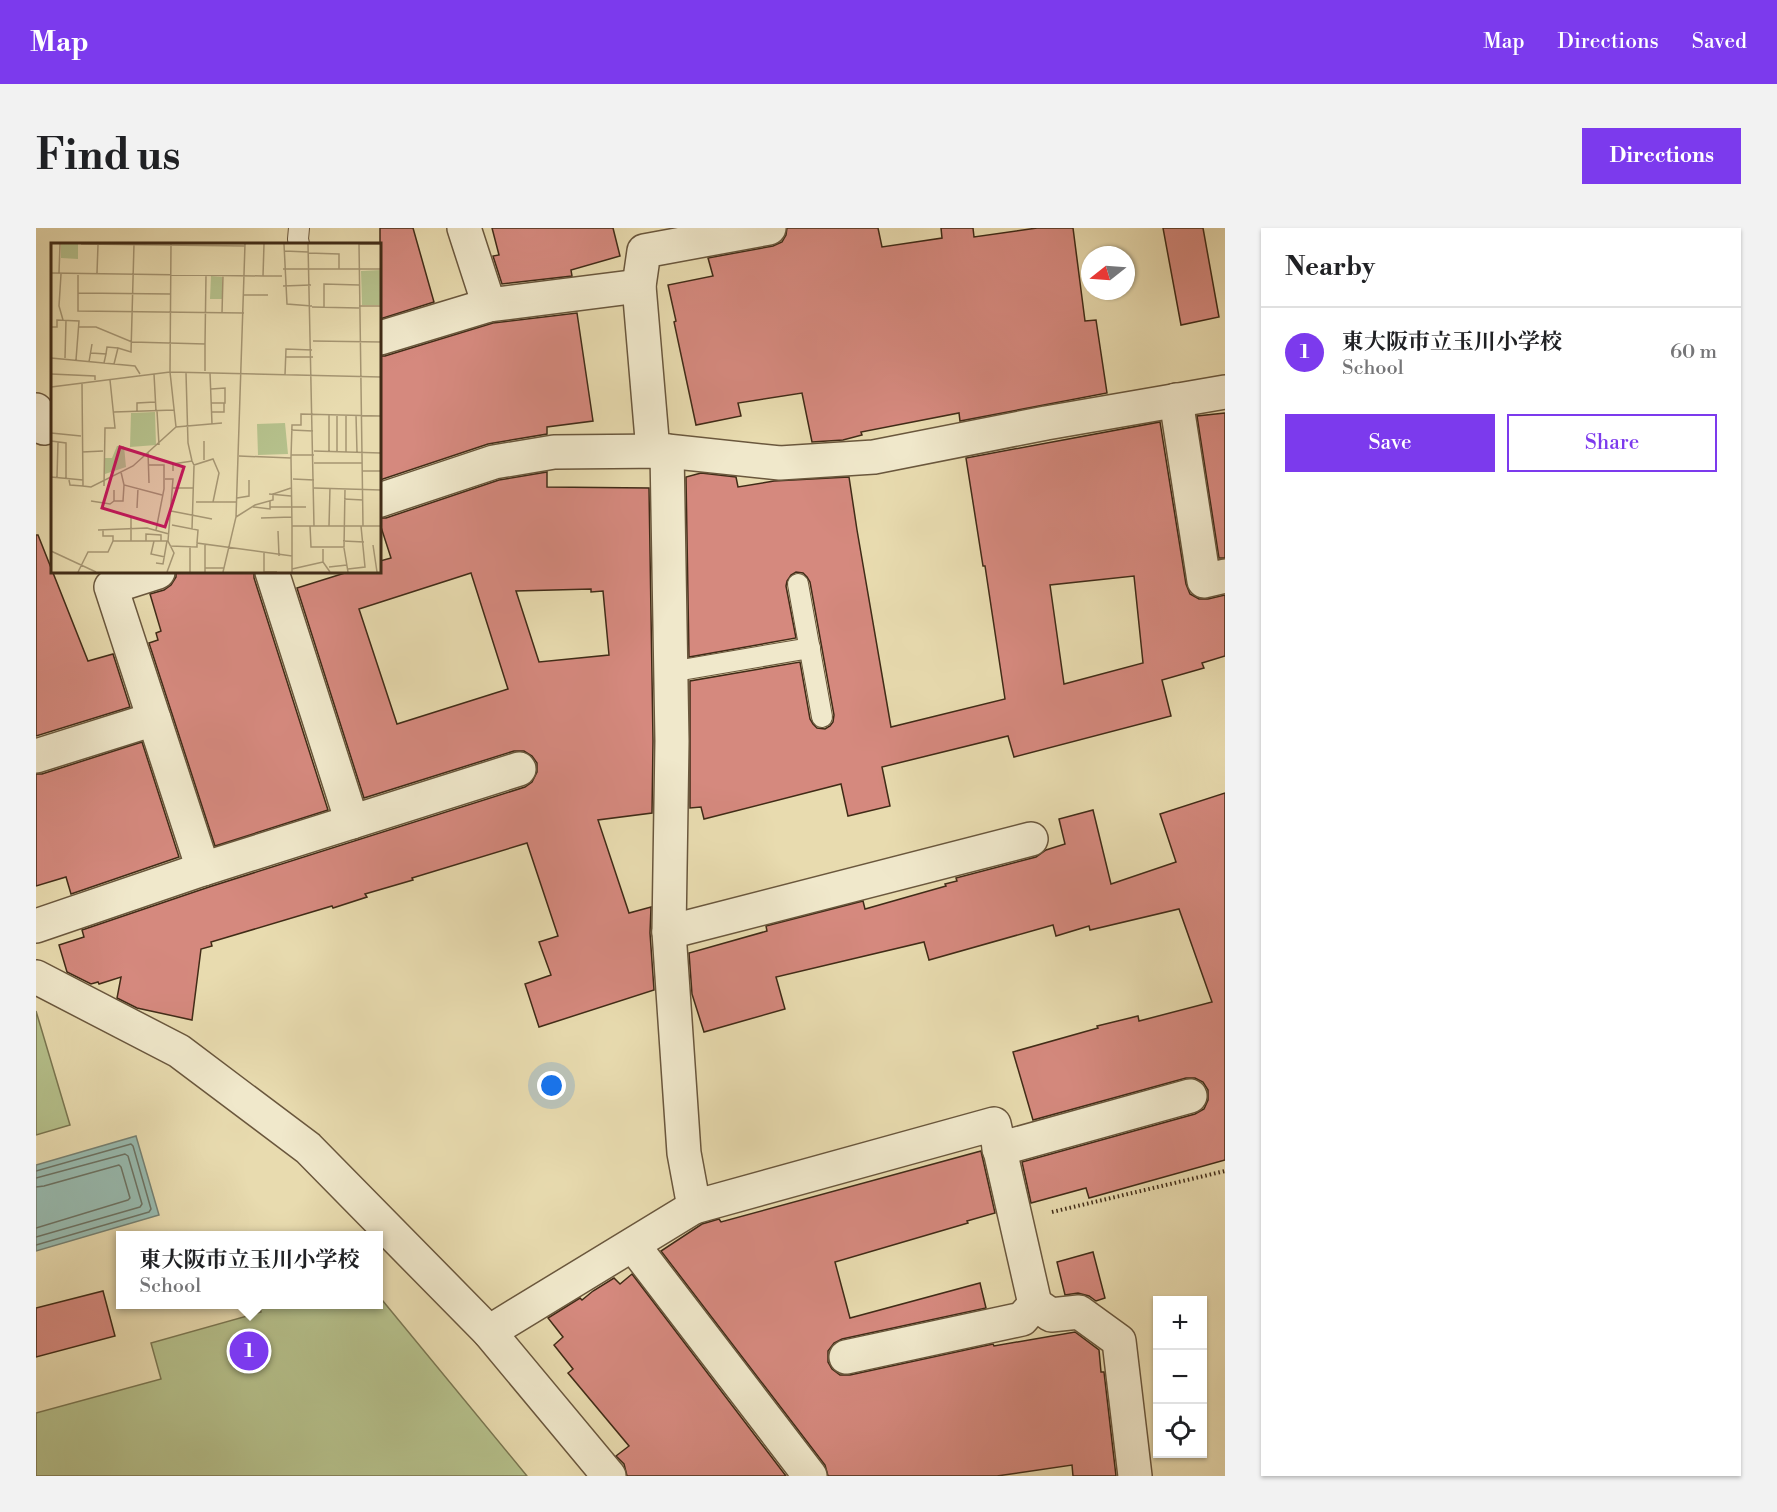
<!DOCTYPE html>
<meta charset="utf-8">
<style>
:root{--surface:#fff;--page:#f2f2f2;--text:#202124;--muted:#757577;--line:#e0e0e0;--accent:#7c3aed}
body{margin:0;font-family:"Libre Bodoni","Noto Serif JP",serif;background:var(--page);color:var(--text)}
.controls{position:absolute;right:18px;bottom:18px;display:grid;overflow:hidden;border-radius:0px;box-shadow:0 2px 4px #0004}
.controls button{width:54px;height:54px;display:grid;place-items:center;padding:0;border:0;border-bottom:2px solid var(--line);background:var(--surface);color:var(--text);font:30px sans-serif}
.compass{position:absolute;left:1045px;top:18px;width:54px;height:54px;border-radius:50%;background:var(--surface);box-shadow:0 2px 4px #0004;rotate:253deg}
.you{position:absolute;left:516px;top:858px;width:21px;height:21px;margin:-15px;border:4px solid #fff;border-radius:50%;background:#1a73e8;box-shadow:0 0 0 9px #1a73e833}
.badge{display:grid;place-items:center;width:39px;height:39px;border-radius:50%;background:var(--accent);color:#fff;font-size:20px;font-weight:700}
.pin{position:absolute;translate:-50% -50%;border:3px solid #fff;box-shadow:0 2px 6px #0006}
.popup{position:absolute;left:80px;top:1003px;width:267px;height:78px;box-sizing:border-box;display:grid;place-content:center;border-radius:0px;background:var(--surface);filter:drop-shadow(0 2px 4px #0005);font-size:20px;white-space:nowrap;color:var(--muted)}
.popup b{font-size:22px;color:var(--text)}
.popup::after{content:'';position:absolute;left:50%;top:100%;margin-left:-12px;border:12px solid transparent;border-top-color:var(--surface)}
.list{margin:0;padding:0;list-style:none}
h2{display:flex;justify-content:space-between;align-items:center;height:78px;margin:0;padding:0 24px;font-size:26px}
h2 small{font-size:20px;font-weight:400;color:var(--muted)}
.list li{display:grid;grid-template-columns:39px 1fr auto;gap:18px;align-items:center;box-sizing:border-box;height:90px;padding:0 24px;border-top:2px solid var(--line)}
.list b{display:block;font-size:22px;white-space:nowrap}
.list p{margin:0;font-size:20px;white-space:nowrap;color:var(--muted)}
.list em{font-size:20px;font-style:normal;color:var(--muted)}
.actions{display:flex;gap:12px;padding:18px 24px}
.actions a{flex:1;padding:14px 0;border:2px solid var(--accent);border-radius:0px;text-align:center;font-size:21px;color:var(--accent)}
.actions .main{background:var(--accent);color:#fff}
.icon{flex:none;width:33px;height:33px;fill:none;stroke:currentColor;stroke-width:2;stroke-linecap:round;stroke-linejoin:round}
.map{position:relative;flex:none;width:1189px;height:1248px;overflow:hidden;border-radius:0px}
header{display:flex;align-items:center;gap:36px;box-sizing:border-box;height:84px;padding:0 30px;background:var(--accent);color:#fff}
header strong{font-size:28px}
nav{display:flex;gap:33px;margin-inline-start:auto;font-size:21px}
.intro{display:flex;align-items:center;justify-content:space-between;box-sizing:border-box;height:144px;padding:0 36px}
h1{margin:0;font-size:42px}
.button{padding:15px 27px;border-radius:0px;background:var(--accent);color:#fff;font-size:21px;font-weight:700}
main{display:flex;gap:36px;padding:0 36px}
aside{flex:1;background:var(--surface);border-radius:0px;box-shadow:0 2px 4px #0004}
.map>svg:first-child{display:block}
.green{fill:#b5c08b;stroke:#7a7651;stroke-width:1.5}
.water{fill:#98bbb0;stroke:#758173;stroke-width:1.5}
.lines{fill:none;stroke-linecap:round;stroke-linejoin:round}
.shore{stroke:#6c7364;stroke-width:1.5}
.building{fill:#d5897e;stroke:#402b17;stroke-width:1.5;fill-rule:evenodd}
.service-casing{stroke:#6a573d;stroke-width:22}
.minor-casing{stroke:#6a573d;stroke-width:36}
.path{stroke:#402b17;stroke-width:4;stroke-dasharray:1.5 3;stroke-linecap:butt}
.service{stroke:#f0e8cb;stroke-width:20}
.minor{stroke:#f0e8cb;stroke-width:33}
.inset-road{fill:none;stroke:#a59572;stroke-width:1.5}
.view{fill:#c2185b;fill-opacity:0.15;stroke:#c2185b;stroke-width:3}
.inset-edge{fill:none;stroke:#402b17;stroke-width:3}
</style>
<header>
<strong>Map</strong>
<nav><a>Map</a><a>Directions</a><a>Saved</a></nav>
</header>
<div class="intro"><h1>Find us</h1><a class="button">Directions</a></div>
<main>
<div class="map">
<svg width="1189" height="1248" viewBox="0 0 1189 1248">
<rect width="100%" height="100%" fill="#e8dbaf"/>
<filter id="stains"><feTurbulence type="fractalNoise" baseFrequency=".00333" numOctaves="4"/><feColorMatrix values="0 0 0 0 .2 0 0 0 0 .09 0 0 0 0 .02 0 0 0 .5 -.17"/></filter>
<radialGradient id="worn" r=".72"><stop offset=".6" stop-color="#630" stop-opacity="0"/><stop offset="1" stop-color="#630" stop-opacity=".3"/></radialGradient>
<g class="green">
<path d="M0,783L34,897L0,907Z"/>
<path d="M342,1067L491,1248H0V1185L125,1151L115,1115L225,1084L224,1077L342,1076Z"/>
</g>
<path class="water" d="M100,908L123,987L0,1023V937Z"/>
<g class="lines">
<g class="shore">
<path d="M0,943L95,916L97,918L115,981L113,984L0,1017"/>
<path d="M0,950L89,926L92,928L106,976L104,979L0,1009"/>
<path d="M0,959L8,958L83,937L85,939L94,970L92,972L0,1000"/>
</g>
</g>
<g class="building">
<path d="M344,0H377L398,74L344,91Z"/>
<path d="M456,0H577L584,28L535,42L536,48L466,56L457,28L463,27Z"/>
<path d="M751,0H842L846,19L906,10L905,0H937L938,9L1001,0H1037L1049,93L1060,92L1071,165L924,193L923,185L825,204L826,207L807,212L776,214L766,165L702,175L705,188L660,197L638,94L640,93L632,57L677,48L672,30L737,18L746,14L750,7Z"/>
<path d="M1127,0H1167L1183,89L1145,97Z"/>
<path d="M541,85L557,193L511,199V206L452,216L344,252V128H349L457,95Z"/>
<path d="M1189,185V330H1183L1161,188Z"/>
<path d="M1124,194L1150,356L1154,366L1163,371H1172L1189,367V428L1166,435L1168,440L1126,452L1135,488L978,529L972,508L846,539L854,578L812,588L805,556L668,591L665,579L654,580V453L764,434L774,491L777,496L781,500L789,501L794,498L797,494L798,487L774,354L771,349L767,345L760,344L755,347L751,353L750,358L760,410L653,429L650,249L665,245L700,249L702,259L738,253L813,249L821,302L855,499L969,471L949,338H947L930,230ZM1098,348L1107,435L1028,456L1014,357Z"/>
<path d="M511,244V259L613,260L617,513L616,585L562,592L593,685L615,679L614,705L618,762L503,799L489,756L515,747L503,714L522,708L491,615L376,650L377,652L329,666L331,669L297,680L296,678L175,714L176,718L165,721L156,792L101,780L81,770L85,749L63,756L62,754L55,756L31,744L23,717L48,709L46,702L173,659L489,559L496,554L501,544V535L496,528L488,523H478L328,570L261,360L312,344H344V333L355,330L344,296V290H350L463,252ZM435,345L472,461L361,496L323,381ZM555,361V364L567,363L573,427L503,434L480,363Z"/>
<path d="M0,307H2L52,433L77,426L94,479L0,508Z"/>
<path d="M140,344H218V350L292,582L179,618L113,415L122,412L120,405L125,403L114,366L128,362L135,357L140,349Z"/>
<path d="M106,514L143,629L35,666L30,649L0,658V546H6Z"/>
<path d="M1189,565V932L1053,970L1050,960L995,975L986,934L1159,886L1168,881L1172,872V862L1167,854L1159,850H1150L997,892L977,824L1062,800L1061,798L1102,788L1103,793L1176,774L1143,681L1054,702L1053,698L1020,708L1017,697L893,732L888,714L740,749L749,781L668,804L656,766L653,725L731,703L730,698L827,673L829,681L910,658L909,656L921,653L920,650L1000,629L1010,622L1029,616L1023,591L1057,582L1075,656L1140,634L1124,586Z"/>
<path d="M945,923L959,985L931,993L932,995L799,1034L814,1090L944,1055L950,1080L806,1111L798,1115L792,1123V1134L796,1141L804,1147H814L957,1116L958,1118L1039,1104L1063,1122L1065,1144H1068L1080,1248H1037L1036,1237L961,1248H792L789,1237L625,1023L666,996L683,991L685,994Z"/>
<path d="M1057,1024L1069,1070L1060,1073L1053,1068L1042,1065L1029,1067L1021,1034Z"/>
<path d="M596,1046L750,1248H591L588,1236L580,1228L593,1218L532,1145L537,1141L518,1117L527,1109L512,1090L544,1070L546,1072L557,1063L578,1050L584,1056Z"/>
<path d="M67,1063L79,1108L0,1129V1080Z"/>
</g>
<g class="lines">
<defs>
<g id="service">
<path d="M263,16L262,11L263,0"/>
<path d="M762,356L786,489"/>
<path d="M634,444L774,420"/>
</g>
<g id="minor">
<path d="M428,0L453,77"/>
<path d="M344,110L453,77L603,58"/>
<path d="M1140,172L1168,353L1189,348"/>
<path d="M0,182L8,200L16,198"/>
<path d="M617,223L603,58L608,23L733,0"/>
<path d="M344,272L458,234L518,224L631,223L744,235L838,229L1010,195L1189,164"/>
<path d="M122,344L75,359L167,641"/>
<path d="M236,344L316,594"/>
<path d="M0,528L118,491"/>
<path d="M0,698L167,641L483,541"/>
<path d="M633,704L995,611"/>
<path d="M0,749L143,823L272,920L453,1104L573,1248"/>
<path d="M963,921L1154,868"/>
<path d="M658,979L958,896L999,1076L986,1091L810,1129"/>
<path d="M597,1017L774,1248"/>
<path d="M999,1076L1015,1087L1043,1084L1083,1113L1099,1248"/>
<path d="M453,1104L658,979L648,925L633,704L636,513L631,223"/>
</g>
</defs>
<use href="#service" class="service-casing"/>
<use href="#minor" class="minor-casing"/>
<path class="path" d="M1016,984L1189,943"/>
<use href="#service" class="service"/>
<use href="#minor" class="minor"/>
</g>
<g transform="translate(15 15)">
<rect width="330" height="330" fill="#e8dbaf"/>
<path d="M10,1H27V16L10,15ZM330,27V62H311L310,28ZM160,33L171,34V56H159ZM104,169L105,202L79,204L80,170ZM234,180L237,211L207,212L206,181ZM66,203H73L75,224L54,231V215H61Z" fill="#b5c08b"/>
<path class="inset-road" d="M30,1L194,3M120,1L119,129L125,184M233,1L236,61L261,63M257,1L263,283M308,1L312,283M308,1H330M233,8L257,9M257,10L288,11V26M232,26H330M0,30L212,33L213,1M8,30L9,1M27,30V68L193,70M46,30L47,2M10,31L8,63L12,77M212,33H231M232,43L260,42M27,50L119,51M193,52H217M308,63H330M261,64L308,65M273,64V41L308,42M171,70L172,32M0,84H6V77L28,78L25,117M27,84H45L81,99L154,101L155,32M262,98L330,99M40,110L55,111L53,120M55,111L56,104L67,105M234,114H262M0,115L84,123L89,131M14,115L15,77M38,119L41,101M63,121L67,105L80,109L83,1M154,128V101M135,130L137,200L141,218M159,130L161,181M0,131L44,133V137M103,131L105,168M234,132L235,106L261,107M31,141L32,243L40,244L82,223L125,184L171,180M0,144L119,129L330,134M160,146L174,145V160H160M106,168L108,202M63,169L123,167M86,169V160L104,159M160,169H173V160M278,172V208M286,172V208M295,172V209M305,172L306,209M240,187L262,188M0,190L30,193M0,198L15,200V236M153,198V217M263,208L330,210M31,209L52,208M97,209L98,240M240,212H263M188,213L240,215L241,182H250V171L330,173M240,215L241,283M263,220H311M98,222H113V246L105,287M122,228V221L141,218L143,222L162,216L168,230L162,259M311,228H330M70,229L73,242L111,252M0,234L32,237M6,234L7,199M114,236H122L117,298L123,310L116,329M242,236L263,237M18,237L19,242L32,243M53,243L54,185H64L59,137M122,245H143M263,245L330,247M63,247V258H72L73,242M218,251L240,253M186,255L198,253V237M293,256L312,257M40,258L59,261L63,258M145,259H185M202,264L219,266V258M219,264H255M86,265L87,245M120,268L161,276M185,274L204,262L222,257V251L240,245M80,275V298M210,275L241,274M121,282L147,287L146,300L241,313M259,283L260,304H293L294,246M278,283L279,245M141,286L143,223M47,287L96,285L118,291M52,287V293H62V298M227,288L228,313M95,298V291L110,292V298M103,298L100,311L114,314M292,298L313,299M154,301V329M322,302L326,329M119,303L146,304V300M293,305L297,329M272,306V319L279,329M0,308L45,329M213,310V329H226M105,320L112,321L116,298M278,324L296,322M154,325H173M241,326L272,319M297,326L314,324L310,283M27,329L37,309H57L62,298H117M139,329V303M172,329L185,274L194,1M241,329V283H330"/>
<path class="view" d="M69,204L133,224L114,284L51,265Z"/>
<rect width="330" height="330" class="inset-edge"/>
</g>
<rect width="100%" height="100%" filter="url(#stains)"/>
<rect width="100%" height="100%" fill="url(#worn)"/>
</svg>
<div class="controls">
<button>+</button>
<button>−</button>
<button><svg class="icon" aria-label="locate" viewBox="0 0 24 24"><circle cx="12" cy="12" r="6"/><path d="M12 2v4M12 18v4M2 12h4M18 12h4"/></svg></button>
</div>
<svg class="compass" viewBox="-18 -18 36 36"><path d="M0-13l5 13h-10z" fill="#e53935"/><path d="M0 13l5-13h-10z" fill="#757577"/></svg>
<div class="you"></div>
<div class="pin badge" style="left:213px;top:1123px">1</div>
<div class="popup"><b>東大阪市立玉川小学校</b>School</div>
</div>
<aside>
<h2>Nearby<small></small></h2>
<ul class="list">
<li><span class="badge">1</span><div><b>東大阪市立玉川小学校</b><p>School</p></div><em>60 m</em></li>
</ul>
<div class="actions"><a class="main">Save</a><a>Share</a></div>
</aside>
</main>
